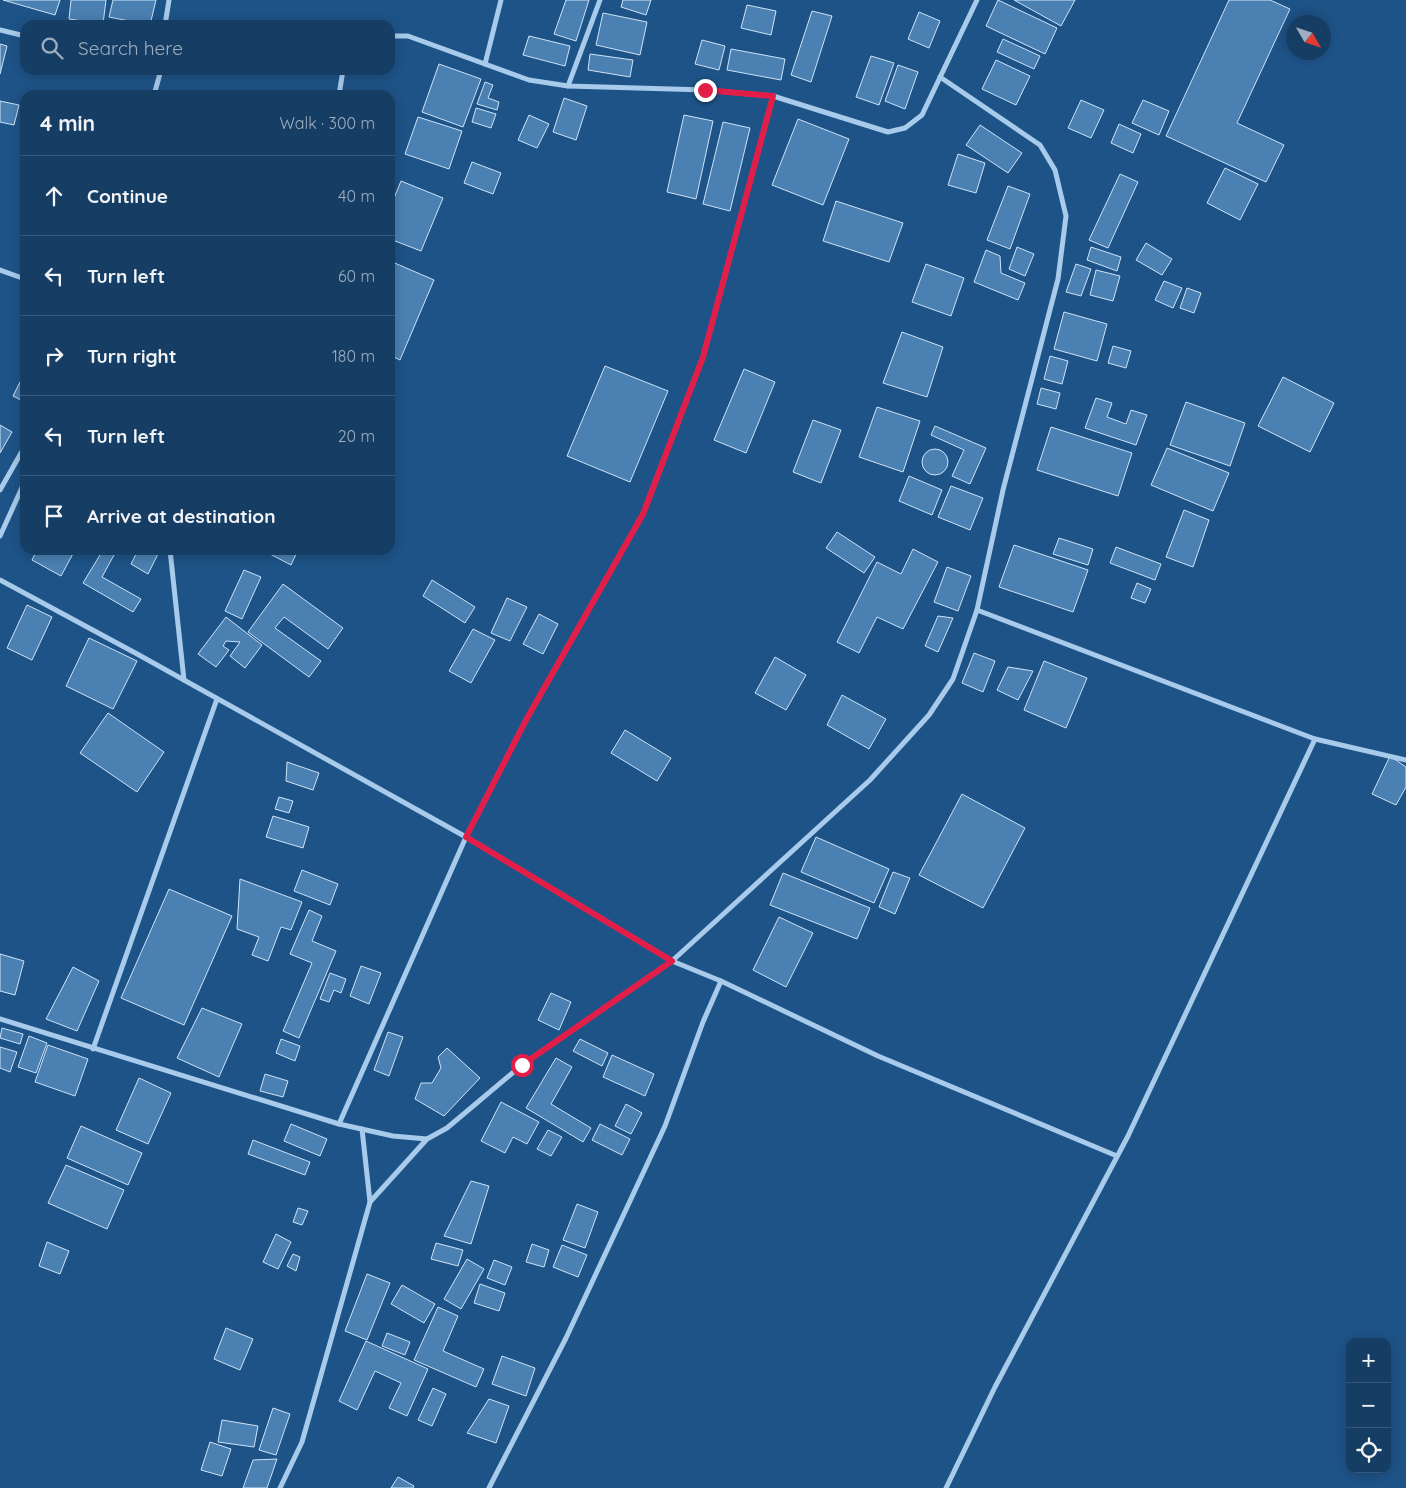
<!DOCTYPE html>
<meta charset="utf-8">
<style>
:root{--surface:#163e65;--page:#23496e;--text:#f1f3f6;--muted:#9eaebf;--line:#355779}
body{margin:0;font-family:Quicksand,sans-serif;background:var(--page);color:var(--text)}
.controls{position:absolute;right:15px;bottom:15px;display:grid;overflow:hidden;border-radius:10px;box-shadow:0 2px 12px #0003}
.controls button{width:45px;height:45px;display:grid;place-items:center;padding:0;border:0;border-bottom:1px solid var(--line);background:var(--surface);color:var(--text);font:25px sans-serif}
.compass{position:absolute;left:1286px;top:15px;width:45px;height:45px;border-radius:50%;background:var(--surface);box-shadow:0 2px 12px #0003;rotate:129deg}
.stop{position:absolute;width:15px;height:15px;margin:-11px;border:4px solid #e11d48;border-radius:50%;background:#fff}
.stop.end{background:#e11d48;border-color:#fff;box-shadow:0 1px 5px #0008}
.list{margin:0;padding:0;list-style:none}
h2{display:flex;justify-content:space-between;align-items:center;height:65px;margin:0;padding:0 20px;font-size:21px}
h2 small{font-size:16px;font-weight:400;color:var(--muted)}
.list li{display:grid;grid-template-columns:32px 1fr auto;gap:15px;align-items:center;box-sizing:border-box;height:80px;padding:0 20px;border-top:1px solid var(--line)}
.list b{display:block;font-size:19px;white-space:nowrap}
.list em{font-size:16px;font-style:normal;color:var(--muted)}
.icon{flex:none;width:28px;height:28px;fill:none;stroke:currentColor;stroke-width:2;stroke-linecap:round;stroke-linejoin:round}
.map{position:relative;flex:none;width:1406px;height:1488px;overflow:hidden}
.search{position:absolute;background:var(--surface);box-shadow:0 2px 12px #0003;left:20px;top:20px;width:375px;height:55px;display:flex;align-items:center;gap:12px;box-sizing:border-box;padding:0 18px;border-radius:15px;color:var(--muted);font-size:19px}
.panel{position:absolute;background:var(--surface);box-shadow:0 2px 12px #0003;left:20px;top:90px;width:375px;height:465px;border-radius:15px}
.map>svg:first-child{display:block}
.building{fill:#4b80b2;stroke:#cde3f8}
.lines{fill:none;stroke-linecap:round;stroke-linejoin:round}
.minor{stroke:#a8cbeb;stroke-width:5}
.route{stroke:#e11d48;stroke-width:6}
</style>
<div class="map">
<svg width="1406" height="1488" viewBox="0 0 1406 1488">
<rect width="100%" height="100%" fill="#1e5387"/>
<g class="building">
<path d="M3,0H60L55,15Z"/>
<path d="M71,0H106L103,24L69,19Z"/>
<path d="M113,0H156L150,25L109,17Z"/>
<path d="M566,0H589L576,41L554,34Z"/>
<path d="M623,0H651L646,15L621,7Z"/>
<path d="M998,0L1057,28L1045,54L986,26Z"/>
<path d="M1014,0H1075L1061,26Z"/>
<path d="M1229,0H1270L1290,9L1237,123L1284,145L1266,182L1166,136Z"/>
<path d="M747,5L776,11L771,35L741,28Z"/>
<path d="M812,11L832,16L811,82L791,75Z"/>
<path d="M919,12L940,21L929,48L908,39Z"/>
<path d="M603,13L647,22L640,55L596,45Z"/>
<path d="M529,36L570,46L565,66L523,55Z"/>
<path d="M1003,39L1040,56L1034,69L997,52Z"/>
<path d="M702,40L725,46L719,70L695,64Z"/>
<path d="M0,44L7,46L0,74Z"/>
<path d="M731,49L785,59L781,80L727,70Z"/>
<path d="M590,54L633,60L630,77L588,70Z"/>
<path d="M871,56L894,63L879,105L856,97Z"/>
<path d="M996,60L1030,76L1016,105L982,89Z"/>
<path d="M439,64L481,79L463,127L422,112Z"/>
<path d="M898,65L918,72L905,109L885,101Z"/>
<path d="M485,82L493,85L488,98L499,102L497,110L477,104Z"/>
<path d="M564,98L587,106L576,140L553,132Z"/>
<path d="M1081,100L1104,110L1091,138L1068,128Z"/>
<path d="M1143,100L1169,111L1159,135L1132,123Z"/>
<path d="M0,101L19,105L14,125L0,122Z"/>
<path d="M476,108L496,114L491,128L472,122Z"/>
<path d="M529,115L549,124L537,148L518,140Z"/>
<path d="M684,115L713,121L696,199L667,192Z"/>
<path d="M418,117L462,131L449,169L405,154Z"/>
<path d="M798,119L849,139L823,205L772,185Z"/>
<path d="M723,122L750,128L730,211L703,204Z"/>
<path d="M1119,124L1141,134L1133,153L1111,143Z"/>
<path d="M980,125L1022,153L1008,173L966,145Z"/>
<path d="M958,154L985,163L976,193L948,185Z"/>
<path d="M472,162L501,173L493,194L464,183Z"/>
<path d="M1225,168L1258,184L1240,220L1207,203Z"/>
<path d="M1120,174L1138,182L1108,248L1089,240Z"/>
<path d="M401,181L443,198L421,251L390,239V208Z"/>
<path d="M1008,186L1030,194L1010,249L987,240Z"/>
<path d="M836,201L903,223L889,262L823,241Z"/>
<path d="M1146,243L1172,259L1162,275L1136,260Z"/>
<path d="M1017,247L1034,254L1025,276L1009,269Z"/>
<path d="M1091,247L1121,257L1117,271L1087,260Z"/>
<path d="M986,250L1000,256L1001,273L1025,283L1018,300L974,282Z"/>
<path d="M390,261L434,280L400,360L390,355Z"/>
<path d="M926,264L964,278L951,316L912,302Z"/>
<path d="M1076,264L1091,269L1081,296L1066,292Z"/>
<path d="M1096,270L1120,276L1113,301L1090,295Z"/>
<path d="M1164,281L1182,288L1173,308L1155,300Z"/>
<path d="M1187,288L1201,293L1194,313L1180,308Z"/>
<path d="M1064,312L1107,324L1097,361L1054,349Z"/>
<path d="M902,332L943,347L927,397L883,383Z"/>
<path d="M1113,346L1131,351L1126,368L1108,363Z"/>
<path d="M1050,356L1068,361L1062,384L1044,379Z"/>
<path d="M605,366L668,391L630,482L567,456Z"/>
<path d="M744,369L775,382L746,453L714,440Z"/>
<path d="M25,372V402L13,396Z"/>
<path d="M1283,377L1334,403L1310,452L1258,426Z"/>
<path d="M1041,388L1060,393L1056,409L1037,404Z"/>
<path d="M1096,398L1112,403L1107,417L1126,424L1131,410L1147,415L1136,445L1085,428Z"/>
<path d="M1186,402L1245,423L1230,466L1170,445Z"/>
<path d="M877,407L920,421L903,472L859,457Z"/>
<path d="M813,420L841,430L821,483L793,472Z"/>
<path d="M0,425L12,432L0,453Z"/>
<path d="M935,426L986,448L970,484L952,476L964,450L931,435Z"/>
<path d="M1051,427L1132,453L1118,496L1037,470Z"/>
<path d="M1167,448L1229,473L1213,511L1151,485Z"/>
<circle cx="935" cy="462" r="13"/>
<path d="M909,476L942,490L932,515L899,501Z"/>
<path d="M951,486L983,498L970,530L938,517Z"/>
<path d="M1184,510L1209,520L1193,567L1166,557Z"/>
<path d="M837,532L875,557L864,573L826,548Z"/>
<path d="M1059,538L1093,549L1088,565L1053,554Z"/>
<path d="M1014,545L1088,570L1073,612L999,587Z"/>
<path d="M1116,547L1161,564L1155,580L1110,563Z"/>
<path d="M913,549L938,562L903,629L877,617L859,653L837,642L877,562L901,574Z"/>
<path d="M37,550H75L61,576L32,560Z"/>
<path d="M103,550H106L114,555L102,577L141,599L133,612L83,583Z"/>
<path d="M138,550H160L148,574L131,564Z"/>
<path d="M272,550H298L291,565L270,554Z"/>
<path d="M947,567L971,576L958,611L934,602Z"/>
<path d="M244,570L261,577L242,619L225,611Z"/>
<path d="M432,580L475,607L465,623L423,596Z"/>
<path d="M1137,583L1151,589L1145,603L1131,598Z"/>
<path d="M283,584L343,628L328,649L284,617L275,628L321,661L309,677L248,632Z"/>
<path d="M507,598L527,607L510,641L491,633Z"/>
<path d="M27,605L52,617L32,660L7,648Z"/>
<path d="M539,614L558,624L543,654L523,644Z"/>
<path d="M938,616L953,618L938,652L925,646Z"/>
<path d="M226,617L262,645L245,668L230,656L240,642L226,641L223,646L229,650L216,667L198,654Z"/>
<path d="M473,629L495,640L471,683L449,671Z"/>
<path d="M89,638L137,661L113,709L66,686Z"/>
<path d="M974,653L995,661L983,692L962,683Z"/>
<path d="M775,657L806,675L786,710L755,693Z"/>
<path d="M1044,661L1087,678L1066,728L1024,710Z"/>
<path d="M1008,667L1033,671L1018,700L997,690Z"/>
<path d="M842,695L886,719L869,749L827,725Z"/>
<path d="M108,713L164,752L137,792L80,753Z"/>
<path d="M625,730L671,758L657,781L611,753Z"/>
<path d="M1390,756L1406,767V787L1396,805L1372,794Z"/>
<path d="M287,762L319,773L313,790L286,781Z"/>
<path d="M962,794L1025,828L983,908L919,875Z"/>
<path d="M279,797L293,801L289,813L275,809Z"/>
<path d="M273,816L309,827L303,848L266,837Z"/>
<path d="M816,837L889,869L874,903L801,872Z"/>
<path d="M302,870L338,884L330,905L294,891Z"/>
<path d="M893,872L910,878L895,914L879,907Z"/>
<path d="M783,873L870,908L857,939L770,905Z"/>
<path d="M240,879L302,902L291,930L281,927L268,961L252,955L259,937L237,929Z"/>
<path d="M169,889L232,916L184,1025L121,998Z"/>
<path d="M309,910L322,916L312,941L336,951L299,1038L283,1031L312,963L290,954Z"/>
<path d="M779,917L813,933L786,987L753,970Z"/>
<path d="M0,954L24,961L15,995L0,991Z"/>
<path d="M361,966L381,973L369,1004L350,996Z"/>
<path d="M73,967L99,981L77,1031L46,1019Z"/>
<path d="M330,973L346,979L341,993L334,990L329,1002L320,999Z"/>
<path d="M551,993L571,1002L559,1030L538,1020Z"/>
<path d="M202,1008L242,1024L219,1077L177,1058Z"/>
<path d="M2,1028L23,1034L20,1044L0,1038Z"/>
<path d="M388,1032L403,1037L389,1076L374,1070Z"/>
<path d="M29,1036L47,1043L36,1073L18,1067Z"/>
<path d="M281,1039L300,1046L295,1061L276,1053Z"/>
<path d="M580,1039L608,1053L602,1066L573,1051Z"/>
<path d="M48,1045L88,1059L75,1096L35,1082Z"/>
<path d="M0,1047L17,1052L10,1072L0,1068Z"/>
<path d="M447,1048L480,1078L444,1116L415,1099L421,1083H432L441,1068L438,1057Z"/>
<path d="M612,1055L654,1074L645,1096L603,1077Z"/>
<path d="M556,1058L572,1067L551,1104L591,1128L583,1142L526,1108Z"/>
<path d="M265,1074L288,1081L283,1097L260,1091Z"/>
<path d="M139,1078L171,1093L148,1144L116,1130Z"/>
<path d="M501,1102L539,1122L527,1144L513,1137L505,1153L481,1141Z"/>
<path d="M626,1104L642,1113L631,1134L615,1126Z"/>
<path d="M291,1124L327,1139L320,1156L284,1141Z"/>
<path d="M600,1124L630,1139L622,1155L592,1140Z"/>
<path d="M81,1126L142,1153L128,1185L67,1158Z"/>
<path d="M548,1130L562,1137L551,1156L537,1149Z"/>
<path d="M253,1140L310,1162L305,1175L248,1154Z"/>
<path d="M66,1165L124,1190L107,1229L48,1203Z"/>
<path d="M471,1181L489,1186L471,1244L444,1236Z"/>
<path d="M577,1204L598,1212L585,1248L563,1240Z"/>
<path d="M298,1208L308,1211L302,1225L293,1222Z"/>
<path d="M276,1234L291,1242L278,1269L263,1262Z"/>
<path d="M47,1242L69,1251L60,1274L39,1266Z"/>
<path d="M436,1243L463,1250L458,1266L431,1259Z"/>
<path d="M532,1244L549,1250L544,1267L526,1262Z"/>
<path d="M562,1245L587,1255L578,1277L553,1267Z"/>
<path d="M293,1254L300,1257L296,1271L287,1266Z"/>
<path d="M467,1259L484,1269L461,1309L444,1299Z"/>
<path d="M494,1260L512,1267L505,1285L487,1278Z"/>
<path d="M367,1274L390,1283L367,1340L345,1331Z"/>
<path d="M480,1284L505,1293L499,1311L474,1303Z"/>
<path d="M402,1285L435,1304L424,1323L391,1304Z"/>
<path d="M438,1307L458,1316L443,1351L484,1369L476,1387L414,1360Z"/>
<path d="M226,1328L253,1339L240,1370L214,1359Z"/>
<path d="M387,1333L410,1342L405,1355L382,1346Z"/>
<path d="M366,1341L428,1369L407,1416L389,1408L401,1383L375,1371L357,1410L339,1401Z"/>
<path d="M502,1356L535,1368L526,1396L492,1384Z"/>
<path d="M433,1388L446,1394L432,1426L418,1420Z"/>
<path d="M489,1399L509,1406L496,1443L467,1433Z"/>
<path d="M273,1408L290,1414L276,1455L259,1450Z"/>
<path d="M222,1420L258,1426L254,1447L218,1442Z"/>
<path d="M210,1442L231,1449L222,1476L201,1470Z"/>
<path d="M277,1459L267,1488H243L253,1460Z"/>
<path d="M398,1477L414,1486L413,1488H391Z"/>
</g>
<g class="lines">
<g class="minor">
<path d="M165,25L169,0"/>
<path d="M0,30L25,36"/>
<path d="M390,36H408L529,80L568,86L705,90L773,96L888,132L905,128L922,115L977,0"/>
<path d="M485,64L501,0"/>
<path d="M568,86L600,0"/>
<path d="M154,95L161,70"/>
<path d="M339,95L343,70"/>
<path d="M0,270L25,279"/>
<path d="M0,490L25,446"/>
<path d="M0,536L25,481"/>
<path d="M170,550L184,680"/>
<path d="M0,580L139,655L466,837L672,961L721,981L878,1056L1117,1156"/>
<path d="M977,610L1315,739L1406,760"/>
<path d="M0,1019L339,1124L393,1136L427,1139L447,1128L522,1065L672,961L870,780L929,715L953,679L977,610L1003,490L1058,279L1066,216L1055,170L1040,145L940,77"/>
<path d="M93,1049L217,699"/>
<path d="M339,1124L466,837L526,720L643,514L703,357L773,96"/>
<path d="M370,1202L427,1139"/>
<path d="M280,1488L302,1442L370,1202L362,1129"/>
<path d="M489,1488L566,1338L665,1126L703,1022L721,981"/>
<path d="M946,1488L995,1387L1128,1136L1315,739"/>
</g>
</g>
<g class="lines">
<path class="route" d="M522,1065L672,961L466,837L526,720L643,514L703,357L773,96L705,90"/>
</g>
</svg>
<div class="controls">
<button>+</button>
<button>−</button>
<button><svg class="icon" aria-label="locate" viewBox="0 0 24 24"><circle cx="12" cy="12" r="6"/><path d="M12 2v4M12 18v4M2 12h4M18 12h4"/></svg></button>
</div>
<svg class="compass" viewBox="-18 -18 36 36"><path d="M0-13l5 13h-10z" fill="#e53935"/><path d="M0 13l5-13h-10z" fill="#9eaebf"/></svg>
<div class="stop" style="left:522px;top:1065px"></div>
<div class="stop end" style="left:705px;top:90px"></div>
<div class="search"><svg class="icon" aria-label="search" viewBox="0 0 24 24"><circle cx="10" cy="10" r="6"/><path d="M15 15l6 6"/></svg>Search here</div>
<section class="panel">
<h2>4 min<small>Walk · 300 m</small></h2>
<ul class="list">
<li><svg class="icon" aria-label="ahead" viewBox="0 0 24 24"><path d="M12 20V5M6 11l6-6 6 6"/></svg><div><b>Continue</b></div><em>40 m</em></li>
<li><svg class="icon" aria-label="left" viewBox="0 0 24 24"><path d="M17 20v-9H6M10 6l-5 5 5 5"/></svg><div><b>Turn left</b></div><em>60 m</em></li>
<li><svg class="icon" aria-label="right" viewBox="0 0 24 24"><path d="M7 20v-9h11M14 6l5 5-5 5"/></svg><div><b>Turn right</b></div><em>180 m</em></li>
<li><svg class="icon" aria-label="left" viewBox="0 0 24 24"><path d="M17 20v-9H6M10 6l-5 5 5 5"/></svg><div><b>Turn left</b></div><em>20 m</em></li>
<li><svg class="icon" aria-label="arrive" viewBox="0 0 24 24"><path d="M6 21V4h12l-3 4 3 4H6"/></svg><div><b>Arrive at destination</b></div></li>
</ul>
</section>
</div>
